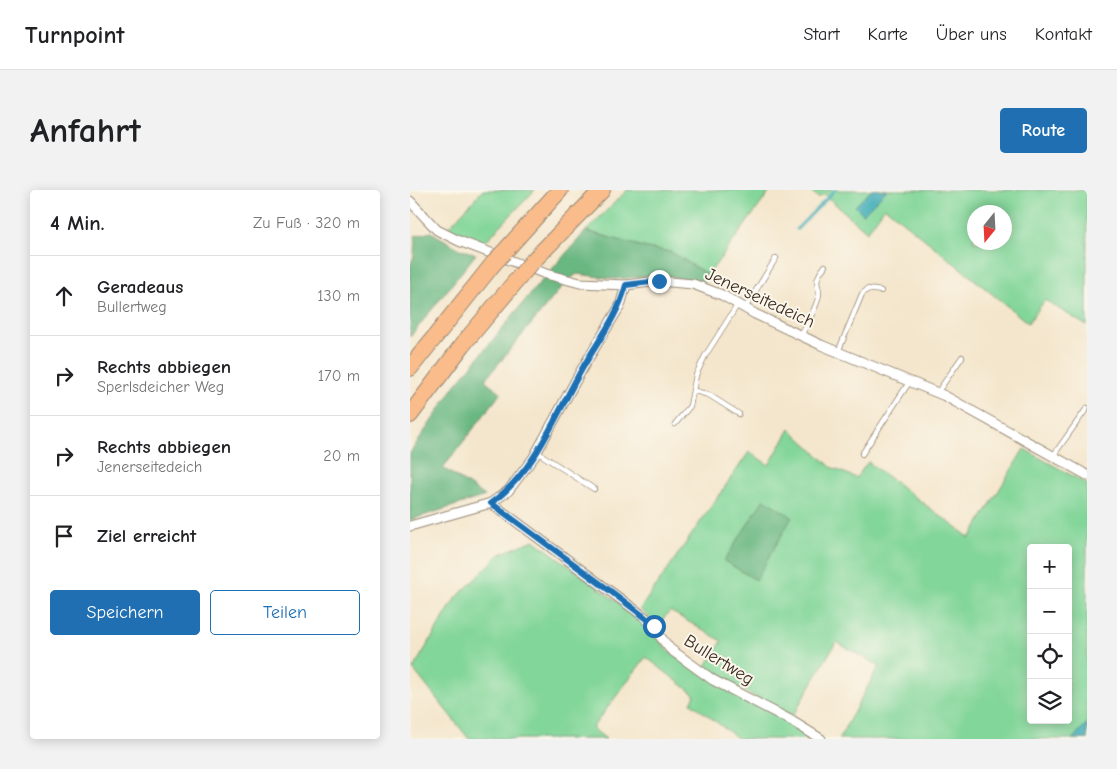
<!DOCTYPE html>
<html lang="de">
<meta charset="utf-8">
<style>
:root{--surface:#fff;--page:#f2f2f2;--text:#202124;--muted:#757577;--line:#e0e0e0;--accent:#1f6fb2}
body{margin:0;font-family:"Comic Neue",sans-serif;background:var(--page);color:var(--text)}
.controls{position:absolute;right:15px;bottom:15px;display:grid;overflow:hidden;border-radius:5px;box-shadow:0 2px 12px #0003}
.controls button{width:45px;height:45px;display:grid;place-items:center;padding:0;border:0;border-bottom:1px solid var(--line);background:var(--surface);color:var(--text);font:25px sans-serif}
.compass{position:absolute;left:557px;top:15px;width:45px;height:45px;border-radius:50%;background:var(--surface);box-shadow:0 2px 12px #0003;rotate:198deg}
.stop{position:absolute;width:15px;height:15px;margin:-11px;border:4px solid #1f6fb2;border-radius:50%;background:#fff}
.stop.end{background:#1f6fb2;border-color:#fff;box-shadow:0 1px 5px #0008}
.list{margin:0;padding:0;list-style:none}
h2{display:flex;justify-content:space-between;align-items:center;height:65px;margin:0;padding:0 20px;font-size:21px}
h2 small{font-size:16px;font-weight:400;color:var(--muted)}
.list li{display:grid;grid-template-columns:32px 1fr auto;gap:15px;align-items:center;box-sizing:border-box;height:80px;padding:0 20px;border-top:1px solid var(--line)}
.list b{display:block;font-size:19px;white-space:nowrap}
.list p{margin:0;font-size:16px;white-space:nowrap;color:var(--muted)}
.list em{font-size:16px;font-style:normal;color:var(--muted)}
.actions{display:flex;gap:10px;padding:15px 20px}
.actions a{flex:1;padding:11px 0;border:1px solid var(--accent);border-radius:5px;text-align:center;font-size:18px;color:var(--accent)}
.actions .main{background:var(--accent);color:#fff}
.icon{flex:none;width:28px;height:28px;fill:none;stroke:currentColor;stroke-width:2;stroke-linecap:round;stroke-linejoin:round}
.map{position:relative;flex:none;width:677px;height:549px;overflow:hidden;border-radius:5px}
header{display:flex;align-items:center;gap:30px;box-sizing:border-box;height:70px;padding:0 25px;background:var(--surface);border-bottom:1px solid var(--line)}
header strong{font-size:24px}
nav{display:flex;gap:28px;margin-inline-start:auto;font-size:18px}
.intro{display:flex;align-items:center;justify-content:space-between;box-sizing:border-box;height:120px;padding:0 30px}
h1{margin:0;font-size:35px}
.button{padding:12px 22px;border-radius:5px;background:var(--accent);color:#fff;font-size:18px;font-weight:700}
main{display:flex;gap:30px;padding:0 30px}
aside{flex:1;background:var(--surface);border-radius:5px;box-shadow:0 2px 12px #0003}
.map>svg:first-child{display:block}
.green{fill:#82d699;stroke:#5e805c;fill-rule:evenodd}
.forest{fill:#69b781;stroke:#527050}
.water{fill:#3aabb5;stroke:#3a6a6a}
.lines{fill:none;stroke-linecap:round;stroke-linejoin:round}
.stream{stroke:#3aabb5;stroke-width:3}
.lane-casing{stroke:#988875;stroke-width:6}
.street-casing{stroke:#988875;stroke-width:11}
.highway-casing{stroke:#988875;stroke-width:18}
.lane{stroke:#fff;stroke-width:4.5}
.street{stroke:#fff;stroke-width:9}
.highway{stroke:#f9bc8a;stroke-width:16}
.highway-bridge-casing{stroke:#988875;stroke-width:18;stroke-linecap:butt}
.highway-bridge{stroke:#f9bc8a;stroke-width:16}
.route{stroke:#1f6fb2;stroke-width:6}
.labels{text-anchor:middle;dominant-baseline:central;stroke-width:4;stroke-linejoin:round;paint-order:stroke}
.street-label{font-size:18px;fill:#3b2a1e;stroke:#fbf7ec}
</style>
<header>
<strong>Turnpoint</strong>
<nav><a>Start</a><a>Karte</a><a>Über uns</a><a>Kontakt</a></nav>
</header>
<div class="intro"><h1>Anfahrt</h1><a class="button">Route</a></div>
<main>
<aside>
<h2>4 Min.<small>Zu Fuß · 320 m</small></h2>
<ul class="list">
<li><svg class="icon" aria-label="ahead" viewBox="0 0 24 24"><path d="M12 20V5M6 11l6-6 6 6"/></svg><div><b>Geradeaus</b><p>Bullertweg</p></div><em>130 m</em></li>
<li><svg class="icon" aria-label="right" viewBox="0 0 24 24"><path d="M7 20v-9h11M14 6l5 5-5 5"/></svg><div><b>Rechts abbiegen</b><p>Sperlsdeicher Weg</p></div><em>170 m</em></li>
<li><svg class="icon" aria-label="right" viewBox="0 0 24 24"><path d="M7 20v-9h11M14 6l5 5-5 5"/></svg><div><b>Rechts abbiegen</b><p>Jenerseitedeich</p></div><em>20 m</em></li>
<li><svg class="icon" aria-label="arrive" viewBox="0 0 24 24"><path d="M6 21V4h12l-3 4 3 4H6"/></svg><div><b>Ziel erreicht</b></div></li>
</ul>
<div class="actions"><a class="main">Speichern</a><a>Teilen</a></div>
</aside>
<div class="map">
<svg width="677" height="549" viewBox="0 0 677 549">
<rect width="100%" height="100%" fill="#fbf7ec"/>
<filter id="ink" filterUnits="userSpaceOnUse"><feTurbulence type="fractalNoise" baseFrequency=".02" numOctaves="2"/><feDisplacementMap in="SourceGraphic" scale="10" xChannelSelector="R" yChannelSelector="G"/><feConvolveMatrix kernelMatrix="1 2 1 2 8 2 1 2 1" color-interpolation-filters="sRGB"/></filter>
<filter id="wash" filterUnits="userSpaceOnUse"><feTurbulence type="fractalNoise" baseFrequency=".0096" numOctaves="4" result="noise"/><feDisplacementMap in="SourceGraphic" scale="20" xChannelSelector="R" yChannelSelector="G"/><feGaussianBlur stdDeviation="1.12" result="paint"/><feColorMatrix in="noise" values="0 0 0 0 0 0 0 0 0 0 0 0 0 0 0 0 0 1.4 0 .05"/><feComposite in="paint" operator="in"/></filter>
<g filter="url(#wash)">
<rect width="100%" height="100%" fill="#f4e6cc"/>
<g class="green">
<path d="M73,0H125L73,54L36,40Z"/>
<path d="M217,0H361L298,85L261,62L237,58L176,41Z"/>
<path d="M400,0H677V136L635,110L618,133L475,17L457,42L414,4L408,8ZM564,22H594V52H564Z"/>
<path d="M380,239L421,277L446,288L458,272L560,348L614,259L677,294V549H429L469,476L426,452L382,527L294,479L312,451L260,421L247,436L230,419L339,262L359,275ZM621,358H658V530H621Z"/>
<path d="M124,350L233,431L258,461L406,549H329L281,513L285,505L236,467L182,538L196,549H59L3,479L45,409L90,364Z"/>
</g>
<g class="forest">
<path d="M176,41L237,58L261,62L298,85L294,93L252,85L205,89L167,84L156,92L75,190L91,203L33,278L75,306L0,330V263L45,196L126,97Z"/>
<path d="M21,42L50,59L66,64L0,147V76L4,66L5,46Z"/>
<path d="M354,309L382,327L346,390L314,371Z"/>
</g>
<g class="water">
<path d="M462,0H477L453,24L445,16Z"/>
<path d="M677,533V549H662L664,547Z"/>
</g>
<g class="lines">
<path class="stream" d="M387,39L425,0"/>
</g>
</g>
<g filter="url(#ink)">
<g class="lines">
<defs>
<g id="lane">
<path d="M335,118L366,68"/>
<path d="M391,146C397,134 404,122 408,109C413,94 399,97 415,76"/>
<path d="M428,162L452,104L458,99L471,101"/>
<path d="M285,201L299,205L329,224"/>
<path d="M527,203L552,167"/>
<path d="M265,234L280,216L286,185L295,166L328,114"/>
<path d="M127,262L184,299"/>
<path d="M452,264L500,191"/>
<path d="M643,266L677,218"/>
</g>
<g id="street">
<path d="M0,11L27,40L49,51L136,84L170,93L216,95L249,91L283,94L312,105L345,124L411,155L535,206L677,285"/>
<path d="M81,313L236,428L260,459L303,490L380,530L411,549"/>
<path d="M0,336L81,313L98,301L124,267L172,179L210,116L216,95"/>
</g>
<g id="highway">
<path d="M94,62L150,0"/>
<path d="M122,72L192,0"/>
<path d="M0,178L83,74"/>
<path d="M0,225L54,153L111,85"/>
</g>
</defs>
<use href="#lane" class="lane-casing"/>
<use href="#street" class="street-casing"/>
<use href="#highway" class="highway-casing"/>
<use href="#lane" class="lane"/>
<use href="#street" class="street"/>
<use href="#highway" class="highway"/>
<defs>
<g id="highway-bridge">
<path d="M83,74L94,62"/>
<path d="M111,85L122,72"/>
</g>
</defs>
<use href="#highway-bridge" class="highway-bridge-casing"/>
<use href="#highway-bridge" class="highway-bridge"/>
</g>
</g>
<g class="lines" filter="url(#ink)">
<path class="route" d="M244,436L236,428L203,403L81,313C126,281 145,226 172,179C188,151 208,126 216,95L249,91"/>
</g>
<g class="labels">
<g class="street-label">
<text transform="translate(350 108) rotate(25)">Jenerseitedeich</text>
<text transform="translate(309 470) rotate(32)">Bullertweg</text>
</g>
</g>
</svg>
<div class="controls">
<button>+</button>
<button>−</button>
<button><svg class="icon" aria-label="locate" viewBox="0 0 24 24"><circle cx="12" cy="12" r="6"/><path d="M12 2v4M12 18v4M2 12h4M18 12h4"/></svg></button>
<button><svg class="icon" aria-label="layers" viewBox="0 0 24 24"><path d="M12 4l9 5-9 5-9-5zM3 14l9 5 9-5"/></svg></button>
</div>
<svg class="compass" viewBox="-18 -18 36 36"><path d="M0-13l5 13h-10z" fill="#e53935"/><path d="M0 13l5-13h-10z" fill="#757577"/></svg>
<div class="stop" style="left:244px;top:436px"></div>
<div class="stop end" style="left:249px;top:91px"></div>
</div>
</main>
